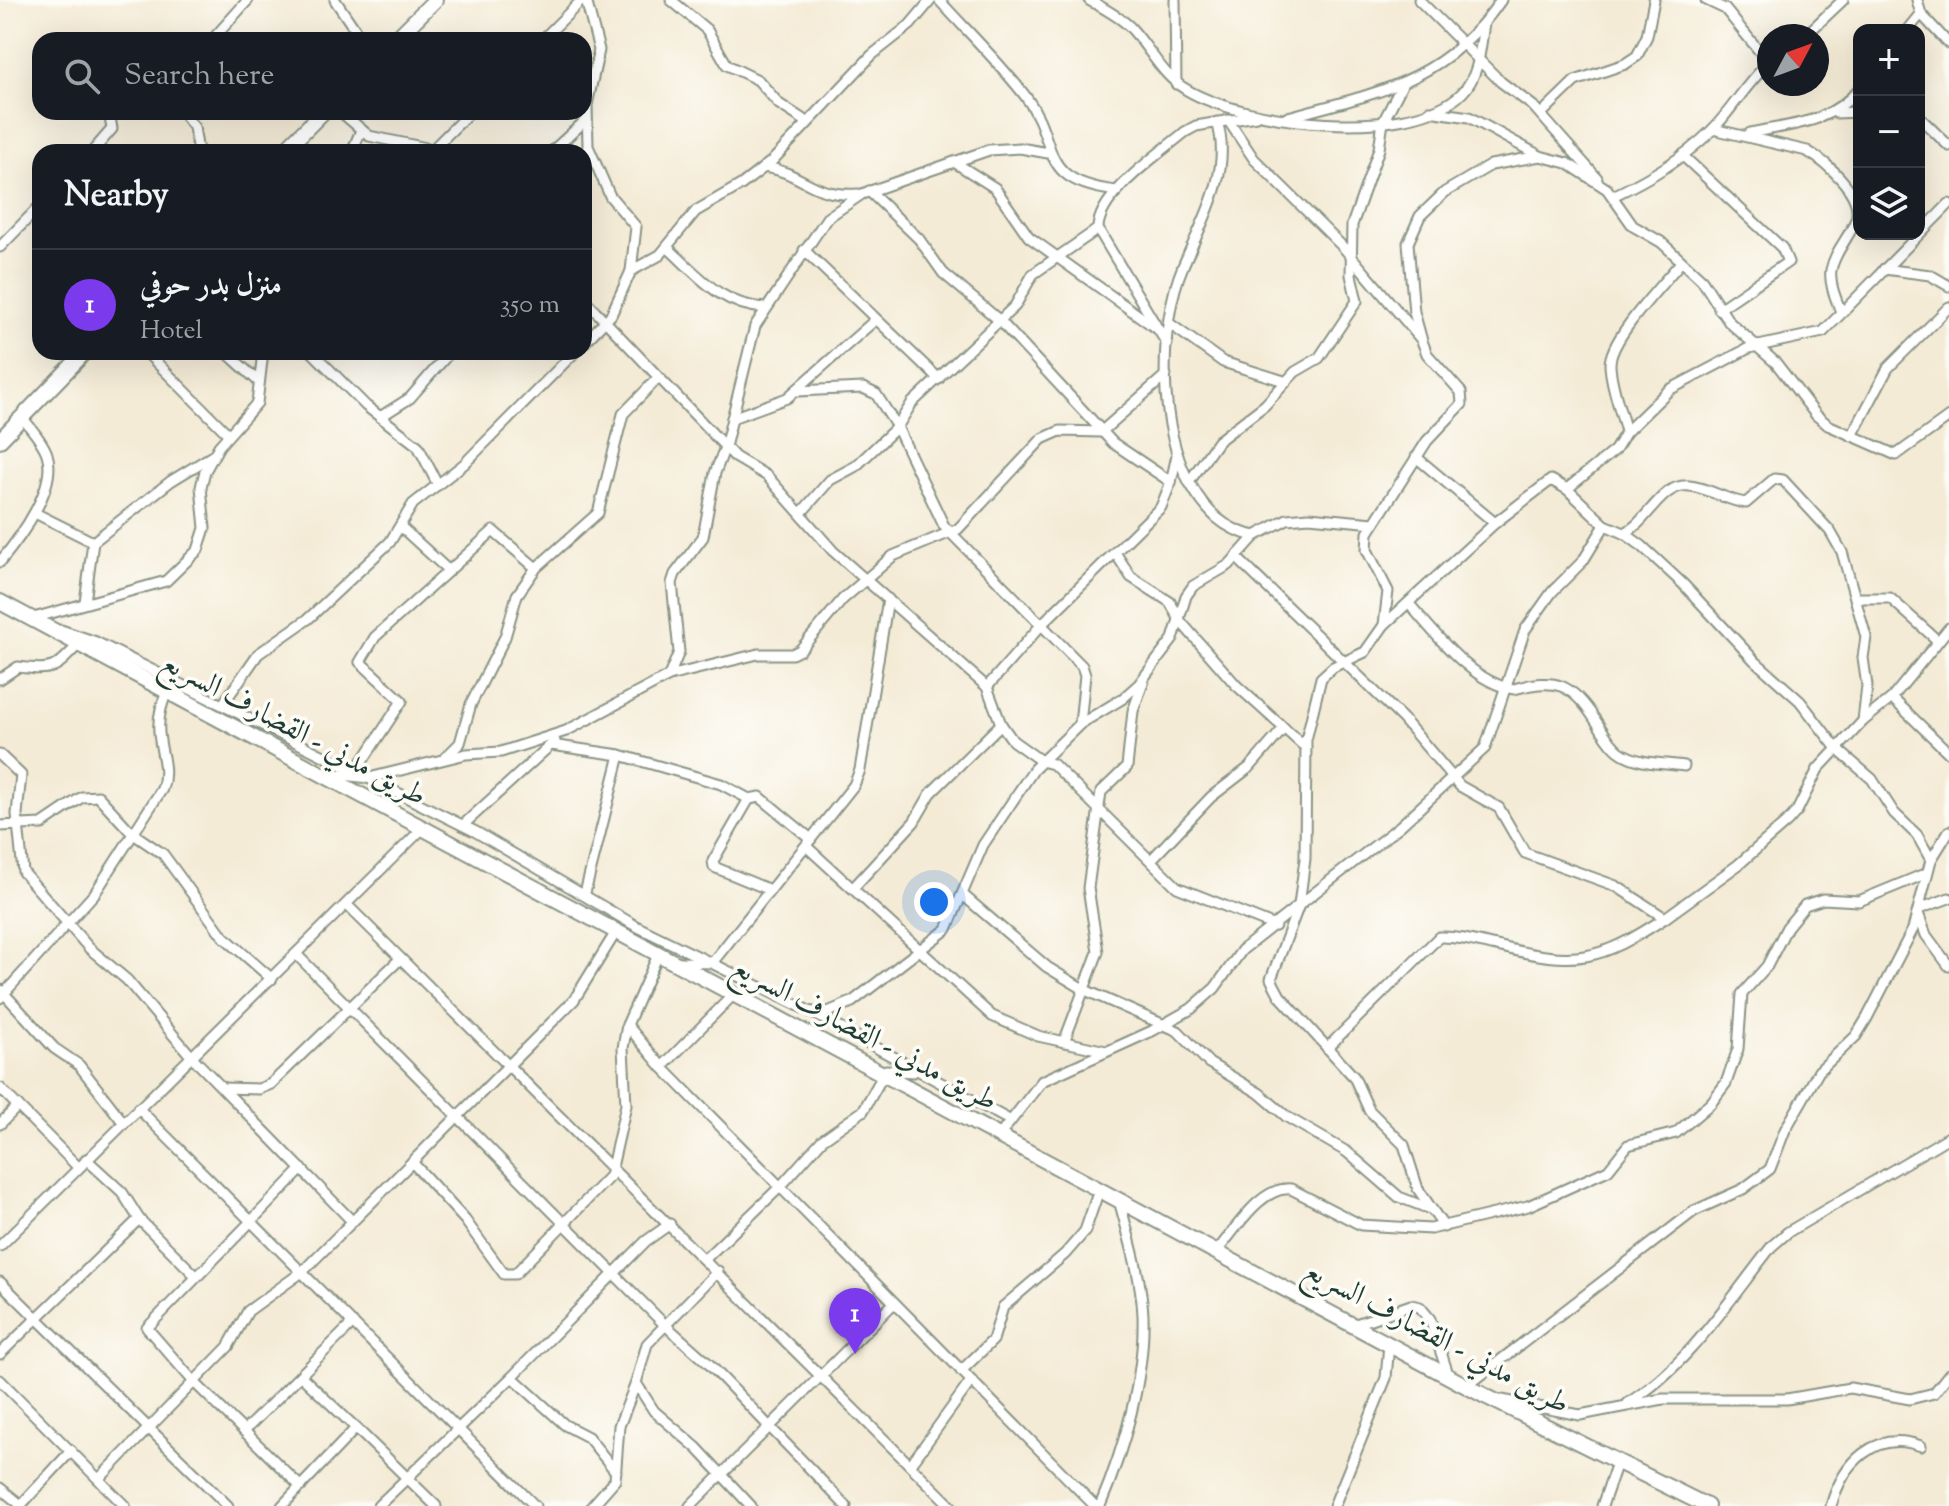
<!DOCTYPE html>
<meta charset="utf-8">
<style>
:root{--surface:#171b24;--page:#20242c;--text:#f1f3f6;--muted:#9ea1a6;--line:#363941;--accent:#7c3aed}
body{margin:0;font-family:"Sorts Mill Goudy",Amiri,serif;background:var(--page);color:var(--text)}
.controls{position:absolute;right:24px;top:24px;display:grid;overflow:hidden;border-radius:16px;box-shadow:0 8px 32px #0002}
.controls button{width:72px;height:72px;display:grid;place-items:center;padding:0;border:0;border-bottom:2px solid var(--line);background:var(--surface);color:var(--text);font:40px sans-serif}
.compass{position:absolute;left:1757px;top:24px;width:72px;height:72px;border-radius:50%;background:var(--surface);box-shadow:0 8px 32px #0002;rotate:49deg}
.you{position:absolute;left:934px;top:902px;width:28px;height:28px;margin:-20px;border:6px solid #fff;border-radius:50%;background:#1a73e8;box-shadow:0 0 0 12px #1a73e833}
.badge{display:grid;place-items:center;width:52px;height:52px;border-radius:50%;background:var(--accent);color:#fff;font-size:26px;font-weight:700}
.pin{position:absolute;translate:-50% -66px;filter:drop-shadow(0 2px 4px #0008)}
.pin::after{content:'';position:absolute;top:42px;width:28px;height:24px;background:inherit;clip-path:polygon(0 0,100% 0,50% 100%)}
.list{margin:0;padding:0;list-style:none}
h2{display:flex;justify-content:space-between;align-items:center;height:104px;margin:0;padding:0 32px;font-size:34px}
h2 small{font-size:26px;font-weight:400;color:var(--muted)}
.list li{display:grid;grid-template-columns:52px 1fr auto;gap:24px;align-items:center;box-sizing:border-box;height:112px;padding:0 32px;border-top:2px solid var(--line)}
.list b{display:block;font-size:30px;white-space:nowrap}
.list p{margin:0;font-size:26px;white-space:nowrap;color:var(--muted)}
.list em{font-size:26px;font-style:normal;color:var(--muted)}
.icon{flex:none;width:44px;height:44px;fill:none;stroke:currentColor;stroke-width:2;stroke-linecap:round;stroke-linejoin:round}
.map{position:relative;flex:none;width:1949px;height:1506px;overflow:hidden}
.search{position:absolute;background:var(--surface);box-shadow:0 8px 32px #0002;left:32px;top:32px;width:560px;height:88px;display:flex;align-items:center;gap:20px;box-sizing:border-box;padding:0 28px;border-radius:24px;color:var(--muted);font-size:30px}
.panel{position:absolute;background:var(--surface);box-shadow:0 8px 32px #0002;left:32px;top:144px;width:560px;height:216px;border-radius:24px}
.map>svg:first-child{display:block}
.lines{fill:none;stroke-linecap:round;stroke-linejoin:round}
.minor-casing{stroke:#8a9485;stroke-width:13}
.trunk-casing{stroke:#8a9485;stroke-width:18}
.minor{stroke:#fff;stroke-width:9}
.trunk{stroke:#fff;stroke-width:14}
.labels{text-anchor:middle;dominant-baseline:central;stroke-width:7;stroke-linejoin:round;paint-order:stroke}
.street-label{font-size:30px;fill:#1f3d34;stroke:#fdfcf7}
</style>
<div class="map">
<svg width="1949" height="1506" viewBox="0 0 1949 1506">
<rect width="100%" height="100%" fill="#fdfcf7"/>
<filter id="ink" filterUnits="userSpaceOnUse"><feTurbulence type="fractalNoise" baseFrequency=".0125" numOctaves="2"/><feDisplacementMap in="SourceGraphic" scale="16" xChannelSelector="R" yChannelSelector="G"/><feConvolveMatrix kernelMatrix="1 2 1 2 8 2 1 2 1" color-interpolation-filters="sRGB"/></filter>
<filter id="wash" filterUnits="userSpaceOnUse"><feTurbulence type="fractalNoise" baseFrequency=".006" numOctaves="4" result="noise"/><feDisplacementMap in="SourceGraphic" scale="32" xChannelSelector="R" yChannelSelector="G"/><feGaussianBlur stdDeviation="1.8" result="paint"/><feColorMatrix in="noise" values="0 0 0 0 0 0 0 0 0 0 0 0 0 0 0 0 0 1.4 0 .05"/><feComposite in="paint" operator="in"/></filter>
<g filter="url(#wash)">
<rect width="100%" height="100%" fill="#f4ebd6"/>
</g>
<g filter="url(#ink)">
<g class="lines">
<defs>
<g id="minor">
<path d="M335,0L362,40"/>
<path d="M586,0L599,50L587,105L588,146L610,196L636,227L631,271"/>
<path d="M671,0L707,30L727,65L758,80L779,104L807,122"/>
<path d="M939,0C968,32 1000,63 1026,97C1061,144 1034,181 1117,191"/>
<path d="M1089,0C1103,8 1119,16 1130,27C1150,48 1161,75 1187,90C1244,124 1411,144 1462,93C1480,75 1480,47 1484,24"/>
<path d="M1175,0L1176,84"/>
<path d="M1419,0L1501,82L1533,106L1597,178"/>
<path d="M1706,0L1725,9L1769,63"/>
<path d="M1917,0L1921,14L1949,44"/>
<path d="M1908,30L1921,14"/>
<path d="M1805,36L1843,0"/>
<path d="M212,40L248,0"/>
<path d="M542,40L582,0"/>
<path d="M1429,111L1469,117L1540,156L1567,163L1607,189L1633,226L1661,242L1702,280L1729,322L1776,363L1816,415L1828,425L1896,455L1949,417"/>
<path d="M182,112L194,127L198,152"/>
<path d="M341,112L369,136L446,152"/>
<path d="M1836,113L1859,112"/>
<path d="M1541,114L1575,81L1625,64L1637,56L1647,36L1654,0"/>
<path d="M1288,117C1377,93 1445,82 1501,0"/>
<path d="M1919,117L1949,146"/>
<path d="M1228,120L1254,159L1344,248L1420,338"/>
<path d="M1217,122C1233,171 1202,222 1183,266C1158,325 1158,430 1191,485C1206,511 1224,530 1255,536"/>
<path d="M1713,129L1807,151C1826,162 1864,194 1856,219C1850,237 1835,250 1831,270C1829,284 1836,299 1841,312"/>
<path d="M1750,133C1792,124 1830,124 1859,89"/>
<path d="M434,148L470,112"/>
<path d="M92,152L112,129L109,112"/>
<path d="M352,152L361,130"/>
<path d="M551,152L586,120"/>
<path d="M1682,155L1782,248L1788,262L1719,309"/>
<path d="M954,162L995,188L1029,237L1156,328"/>
<path d="M764,167C805,173 810,197 858,194"/>
<path d="M869,191L919,239L943,273L1000,321L1113,443L1171,482"/>
<path d="M1613,196C1650,178 1683,159 1712,130C1733,109 1746,83 1769,63"/>
<path d="M0,247L40,206"/>
<path d="M667,247C699,276 720,305 765,308"/>
<path d="M804,250L939,379"/>
<path d="M1884,269L1930,275L1949,286"/>
<path d="M584,299L735,457L767,476L833,551L987,687L1001,724L1013,741L1041,761L1053,764L1177,887L1275,926"/>
<path d="M1170,324L1223,362L1284,381"/>
<path d="M584,343L611,315L631,271L660,255L696,211L741,185L772,161L872,55L910,25L931,0"/>
<path d="M1167,344L1098,229C1098,195 1160,153 1185,132L1196,126L1256,116"/>
<path d="M146,352L228,434"/>
<path d="M226,352L259,382"/>
<path d="M312,352L366,406L418,446L438,485"/>
<path d="M797,391L863,388L876,394L897,427L944,526L1082,666L1085,675L1080,724"/>
<path d="M380,417L410,398L450,352"/>
<path d="M732,418L787,398L874,321"/>
<path d="M1626,432C1621,411 1611,387 1610,365C1609,339 1663,284 1680,263"/>
<path d="M1852,436L1888,368L1949,307"/>
<path d="M1416,457L1495,523"/>
<path d="M1189,482L1218,441L1265,405L1295,372L1319,358L1357,301L1351,275L1352,225L1379,149L1383,122L1402,85"/>
<path d="M1567,489L1615,450L1626,432L1669,390L1749,348L1823,332L1949,204"/>
<path d="M802,512L830,480L856,466L897,427L912,403L1015,306L1033,274L1098,229"/>
<path d="M35,513L93,542"/>
<path d="M401,527L449,571"/>
<path d="M1624,533C1648,523 1661,482 1690,486C1709,488 1727,501 1746,503L1774,479L1783,480L1830,531L1842,552L1866,637L1863,658L1867,686L1863,721"/>
<path d="M1116,554L1131,577L1170,602L1181,622L1236,685L1306,748"/>
<path d="M1236,557L1403,719L1460,786L1499,808L1525,853L1616,886L1665,918L1738,865L1788,821L1797,811L1818,769L1863,721L1892,698L1949,628"/>
<path d="M0,562C20,538 58,487 47,454C43,441 30,428 22,417"/>
<path d="M1856,598H1890L1938,641"/>
<path d="M85,602L93,542L171,481L212,456"/>
<path d="M1410,605C1436,634 1473,684 1514,689C1555,677 1572,683 1596,721C1603,731 1609,743 1619,751C1636,764 1663,763 1684,766"/>
<path d="M30,619L166,581L198,550L205,528L201,487L205,471L219,446L257,403L263,352"/>
<path d="M1384,625L1388,591L1367,550L1368,533L1427,441L1462,404L1461,392L1427,354L1422,341L1414,312L1408,243L1420,216L1445,192L1491,165L1540,156"/>
<path d="M61,630L96,642L476,832L636,926L811,1012L1009,1120"/>
<path d="M669,676L679,652L672,583L675,574L703,537L715,473L725,447L755,326L827,218L862,194L989,150L1020,148L1048,153"/>
<path d="M0,679L18,667C53,671 54,670 78,645"/>
<path d="M987,687L1043,623L1161,507L1171,482L1177,455"/>
<path d="M1892,698L1949,753"/>
<path d="M223,704L258,654L308,619L390,542L413,504L464,464L575,352"/>
<path d="M551,745L620,755L721,784L749,799L760,797L811,839"/>
<path d="M0,755L21,775L17,814L23,872L89,948L127,980L191,1056L352,1221"/>
<path d="M445,758L460,743L471,704L505,637L517,595L536,568L598,513L623,414L658,378"/>
<path d="M356,771L402,701L360,662L375,637L493,531L536,568"/>
<path d="M325,773L369,778L466,754L501,752L566,731L669,676L758,654H792L800,650L843,599L893,556L958,529L1042,439L1060,431L1101,432L1166,375"/>
<path d="M749,799L713,861L714,867L770,890"/>
<path d="M463,825L555,741"/>
<path d="M0,826L42,824L82,797L98,796L132,833L163,854L223,936L272,979"/>
<path d="M806,846L992,1016L1038,1036L1106,1051"/>
<path d="M1152,859L1211,797L1250,767L1284,728"/>
<path d="M854,887L914,822L931,793L1001,724"/>
<path d="M585,893L620,755"/>
<path d="M963,895L1047,967L1085,990L1178,1031L1209,1063L1259,1093L1287,1117L1347,1152L1399,1197L1430,1209"/>
<path d="M347,905L951,1506"/>
<path d="M1919,909L1949,898"/>
<path d="M1918,913L1926,935L1949,966"/>
<path d="M296,954L664,1324L708,1363L846,1506"/>
<path d="M680,962L712,963L854,785L860,770L888,599"/>
<path d="M1,990L54,1048L79,1065L123,1122"/>
<path d="M0,998L95,893L162,789C173,757 146,738 167,692"/>
<path d="M811,1012H828L852,1002L947,929L983,845L1034,769L1080,724L1122,699L1139,684L1173,639L1186,596L1193,586L1229,565L1255,536L1287,519L1309,517L1374,523"/>
<path d="M627,1025L662,1067L1095,1506"/>
<path d="M1064,1042L1098,952L1088,888L1101,792L1127,767L1133,711L1143,683"/>
<path d="M1327,1048L1439,937C1460,936 1481,943 1501,947C1576,966 1600,961 1665,918"/>
<path d="M662,1067L732,996"/>
<path d="M0,1088L78,1167"/>
<path d="M223,1088L259,1089L271,1084L400,959"/>
<path d="M138,1108L535,1506"/>
<path d="M0,1124L18,1106"/>
<path d="M999,1136L1042,1081L1152,1031L1191,1009L1215,988L1242,950L1299,905L1305,859L1306,740L1321,678L1333,667L1365,652L1384,625L1495,523L1551,480L1567,489L1605,525L1624,533L1642,546L1683,584L1755,661L1800,701L1838,750L1872,779L1894,813L1917,835L1931,860"/>
<path d="M412,1162L465,1220L504,1274H515L610,1176L626,1105L623,1048L627,1025L658,955"/>
<path d="M139,1219L196,1276"/>
<path d="M1444,1227L1418,1189L1404,1145L1369,1110L1354,1077L1280,996L1271,979L1299,905L1400,826L1485,748L1525,630L1552,592L1583,561L1605,525"/>
<path d="M0,1246L422,829"/>
<path d="M1216,1252C1235,1231 1260,1186 1291,1189L1361,1225L1431,1229L1528,1206L1608,1170L1628,1145L1676,1133L1711,1103L1726,1083L1738,1049L1742,994L1767,966L1787,927L1805,905L1823,899L1859,901L1927,873"/>
<path d="M705,1259L780,1187L822,1140L863,1111L886,1070L913,1072"/>
<path d="M0,1282L228,1506"/>
<path d="M1353,1325L1411,1305L1420,1307L1430,1319L1449,1377"/>
<path d="M0,1354L139,1219L122,1192L86,1159"/>
<path d="M961,1371L993,1340L1003,1307L1065,1254L1085,1231L1099,1190"/>
<path d="M301,1376L356,1428"/>
<path d="M512,1377L565,1425L588,1437L616,1472"/>
<path d="M0,1380L125,1506"/>
<path d="M636,1383L654,1411L697,1448L751,1506"/>
<path d="M1467,1386L1694,1211L1743,1189L1770,1169L1785,1130L1819,1071L1856,1036L1867,1018L1913,929L1931,860L1949,831"/>
<path d="M1502,1400L1580,1415L1663,1399H1787L1850,1388L1910,1399L1934,1393L1949,1374"/>
<path d="M1628,1403C1688,1366 1729,1300 1772,1246L1788,1232L1949,1137"/>
<path d="M244,1431L353,1323"/>
<path d="M911,1464L971,1381"/>
<path d="M99,1479L228,1347L248,1311L302,1272L574,1000L616,932"/>
<path d="M301,1487L194,1382L147,1328L302,1169"/>
<path d="M0,1488L21,1505"/>
<path d="M20,1506L71,1451"/>
<path d="M282,1506L356,1428L436,1506"/>
<path d="M378,1506L512,1377L646,1241L670,1224"/>
<path d="M592,1506L615,1480L619,1426L636,1383L647,1344L718,1271"/>
<path d="M690,1506L893,1304"/>
<path d="M1100,1506C1124,1449 1145,1377 1143,1315C1141,1276 1129,1238 1119,1200"/>
<path d="M1334,1506L1386,1378L1389,1344"/>
<path d="M1602,1506L1618,1460"/>
<path d="M1831,1506C1843,1463 1875,1429 1921,1446"/>
</g>
<g id="trunk">
<path d="M395,40L435,0"/>
<path d="M283,152L323,112"/>
<path d="M0,440L85,352"/>
<path d="M0,602L1487,1397L1707,1506"/>
</g>
</defs>
<use href="#minor" class="minor-casing"/>
<use href="#trunk" class="trunk-casing"/>
<use href="#minor" class="minor"/>
<use href="#trunk" class="trunk"/>
</g>
</g>
<g class="labels">
<g class="street-label">
<text transform="translate(293 730) rotate(28)">طريق مدني - القضارف السريع</text>
<text transform="translate(864 1035) rotate(28)">طريق مدني - القضارف السريع</text>
<text transform="translate(1436 1338) rotate(28)">طريق مدني - القضارف السريع</text>
</g>
</g>
</svg>
<div class="controls">
<button>+</button>
<button>−</button>
<button><svg class="icon" aria-label="layers" viewBox="0 0 24 24"><path d="M12 4l9 5-9 5-9-5zM3 14l9 5 9-5"/></svg></button>
</div>
<svg class="compass" viewBox="-18 -18 36 36"><path d="M0-13l5 13h-10z" fill="#e53935"/><path d="M0 13l5-13h-10z" fill="#9ea1a6"/></svg>
<div class="you"></div>
<div class="pin badge" style="left:855px;top:1354px">1</div>
<div class="search"><svg class="icon" aria-label="search" viewBox="0 0 24 24"><circle cx="10" cy="10" r="6"/><path d="M15 15l6 6"/></svg>Search here</div>
<section class="panel">
<h2>Nearby<small></small></h2>
<ul class="list">
<li><span class="badge">1</span><div><b>منزل بدر حوفي</b><p>Hotel</p></div><em>350 m</em></li>
</ul>
</section>
</div>
